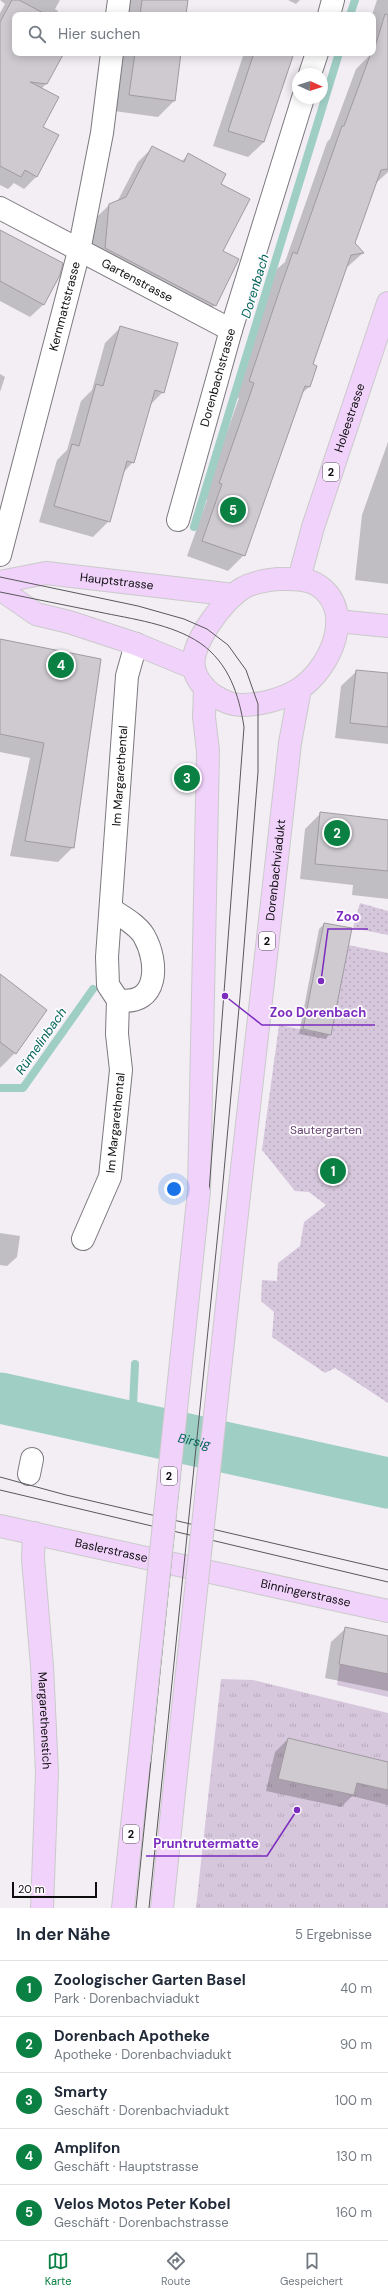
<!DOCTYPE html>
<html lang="de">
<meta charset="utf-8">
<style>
:root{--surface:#fff;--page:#f6f6f7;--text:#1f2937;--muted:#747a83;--line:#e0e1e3;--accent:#0b8043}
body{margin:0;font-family:"DM Sans",sans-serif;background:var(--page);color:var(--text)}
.compass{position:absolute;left:292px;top:68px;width:36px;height:36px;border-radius:50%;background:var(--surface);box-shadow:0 2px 10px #0003;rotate:93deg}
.scale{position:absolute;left:12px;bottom:10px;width:85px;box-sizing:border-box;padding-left:4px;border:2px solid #0f0e0f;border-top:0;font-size:11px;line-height:14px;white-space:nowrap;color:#0f0e0f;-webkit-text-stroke:3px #fefcff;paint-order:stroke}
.you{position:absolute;left:174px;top:1189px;width:14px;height:14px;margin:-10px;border:3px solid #fff;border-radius:50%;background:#1a73e8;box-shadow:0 0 0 6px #1a73e833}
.badge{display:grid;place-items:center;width:26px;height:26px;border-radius:50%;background:var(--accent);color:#fff;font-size:13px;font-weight:700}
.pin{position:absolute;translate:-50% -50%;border:2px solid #fff;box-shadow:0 1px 4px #0006}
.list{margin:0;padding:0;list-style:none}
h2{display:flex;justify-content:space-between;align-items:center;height:52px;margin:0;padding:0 16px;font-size:17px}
h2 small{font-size:13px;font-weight:400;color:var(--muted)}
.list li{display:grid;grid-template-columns:26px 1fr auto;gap:12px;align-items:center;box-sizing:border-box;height:56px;padding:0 16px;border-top:1px solid var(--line)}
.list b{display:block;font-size:15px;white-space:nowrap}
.list p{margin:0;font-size:13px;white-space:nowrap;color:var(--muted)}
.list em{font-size:13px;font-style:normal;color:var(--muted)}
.icon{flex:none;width:22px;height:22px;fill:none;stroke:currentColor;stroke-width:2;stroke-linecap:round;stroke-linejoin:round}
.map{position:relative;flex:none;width:388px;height:1908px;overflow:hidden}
.search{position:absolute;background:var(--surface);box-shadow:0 2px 10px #0003;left:12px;right:12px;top:12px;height:44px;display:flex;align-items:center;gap:10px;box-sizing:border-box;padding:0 14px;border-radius:8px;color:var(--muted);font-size:15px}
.sheet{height:332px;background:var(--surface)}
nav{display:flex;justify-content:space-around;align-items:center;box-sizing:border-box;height:56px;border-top:1px solid var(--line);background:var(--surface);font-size:11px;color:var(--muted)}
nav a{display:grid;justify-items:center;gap:2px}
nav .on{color:var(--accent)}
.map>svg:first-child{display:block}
.grass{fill:#d7c7dd}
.park{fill:url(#park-tufts)}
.garden{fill:url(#garden-dots)}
.shadow{fill:#0003}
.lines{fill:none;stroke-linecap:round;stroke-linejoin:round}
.stream{stroke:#9fcec5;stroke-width:8}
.river{stroke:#9fcec5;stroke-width:51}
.building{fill:#cecad0;stroke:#9f9ba0}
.minor-casing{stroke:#7c797e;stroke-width:24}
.major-casing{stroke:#cacaca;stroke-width:24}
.minor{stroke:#fff;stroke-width:22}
.major{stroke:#f1d2fb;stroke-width:22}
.tram{stroke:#5a585b;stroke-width:1}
.major-bridge-casing{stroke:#cacaca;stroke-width:24;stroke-linecap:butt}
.major-bridge{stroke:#f1d2fb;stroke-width:22}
.labels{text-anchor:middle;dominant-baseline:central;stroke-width:3.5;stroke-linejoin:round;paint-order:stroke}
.shield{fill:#fefcff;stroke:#575557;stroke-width:1}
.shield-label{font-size:11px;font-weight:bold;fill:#0f0e0f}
.street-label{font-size:12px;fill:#0f0e0f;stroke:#fefcff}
.park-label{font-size:12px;fill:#654470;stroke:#fefcff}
.water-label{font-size:13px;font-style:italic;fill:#06665b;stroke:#fefcff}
.leader{fill:none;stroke:#7b2cbf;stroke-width:1.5}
.callout-dot{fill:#7b2cbf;stroke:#fefcff;stroke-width:1.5}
.callout-label{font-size:13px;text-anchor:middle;font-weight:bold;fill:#7b2cbf;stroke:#fefcff;stroke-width:3.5;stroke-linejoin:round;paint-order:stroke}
</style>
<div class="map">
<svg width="388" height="1908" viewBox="0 0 388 1908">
<defs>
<pattern id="park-tufts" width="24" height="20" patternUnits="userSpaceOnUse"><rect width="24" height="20" fill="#d7c7dd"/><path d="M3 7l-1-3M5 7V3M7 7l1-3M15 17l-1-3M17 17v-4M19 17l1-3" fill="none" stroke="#b7aabc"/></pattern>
<pattern id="garden-dots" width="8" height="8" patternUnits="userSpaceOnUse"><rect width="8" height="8" fill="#d7c7dd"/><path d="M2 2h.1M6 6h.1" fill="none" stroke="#b7aabc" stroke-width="1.8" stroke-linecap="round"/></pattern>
</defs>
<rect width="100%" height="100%" fill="#f2eef4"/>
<path class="grass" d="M345,1627L388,1636V1697L337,1685Z"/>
<path class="park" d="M221,1679L253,1680L388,1713V1908H196Z"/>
<g class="garden">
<path d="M360,903L388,911V935L353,928Z"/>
<path d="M348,945L388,953V1403L335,1368L325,1373L272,1337L274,1312L261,1301L262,1280L277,1281L278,1263L300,1246L304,1222L326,1205L309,1192L295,1191L262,1150L279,1025L330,1035Z"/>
</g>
<g class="shadow">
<path d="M0,0H60L55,9L58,11L56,15H15V53H63L47,83L41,89L42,127L37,176L24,189L14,183L8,189L0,185V13L5,4Z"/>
<path d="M129,0H187L185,15H127Z"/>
<path d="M288,0H300L296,4Z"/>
<path d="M377,0H388V46L373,39L372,15Z"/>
<path d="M122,53H180L174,101L158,117L114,111Z"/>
<path d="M244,53H292L264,142L248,157L213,146Z"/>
<path d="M372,53L388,58V172L375,184L354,243L363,253L345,269L311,365L309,387L300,395L244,555L228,571L187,556L207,500L204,498L239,398L234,397L277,269L285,262L327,142L330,139L356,69Z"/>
<path d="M153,147L181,162L188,155L222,251L215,305L200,320L90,263L94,220L109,205L117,202L138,162Z"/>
<path d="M0,231L44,304L30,317L0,301Z"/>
<path d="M121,327L163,392L149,406L133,462L122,474L109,521L93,537L39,522L57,460L67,450L81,401L92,390L105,343Z"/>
<path d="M0,374L5,377L0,392Z"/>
<path d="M388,442V584L355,580L362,515Z"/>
<path d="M0,640L100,660L73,847L58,862L10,856L30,758L0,752Z"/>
<path d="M357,671L388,674V744L335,738L341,686Z"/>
<path d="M321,813L388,821V899L352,895L353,885L300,879L305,829Z"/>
<path d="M324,924L330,1034L325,1039L299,1034L319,929Z"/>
<path d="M0,976L15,1053L0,1068Z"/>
<path d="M0,1233L20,1236L17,1257L7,1266L0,1265Z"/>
<path d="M346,1628L388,1637V1691L325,1678L331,1642Z"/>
<path d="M288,1739L388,1763V1805L352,1796L341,1807L266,1791L275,1752Z"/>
</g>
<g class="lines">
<g class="stream">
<path d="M350,15L355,0"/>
<path d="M194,527L339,53"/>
<path d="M0,1088H23L93,989"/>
<path d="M132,1426L135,1364"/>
</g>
<path class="river" id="s1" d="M0,1398L388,1483"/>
</g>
<g class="building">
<path d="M12,0H19L47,15H15V53H64L47,84L30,82L59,97L43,127L59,135L37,177L25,170L21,177L0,166V22Z"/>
<path d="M142,0H188L186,15H140Z"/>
<path d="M385,14L388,15V169L381,170L355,243L364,253L351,255L313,364L317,366L310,387L305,386L245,556L202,541L222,484L219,483L254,383L249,381L281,286L293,252L297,254L342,126H344L371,53H373Z"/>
<path d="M135,53H181L175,101L129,95Z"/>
<path d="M254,53H294L264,142L228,131Z"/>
<path d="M152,146L184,162L188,153L226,174L221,184L250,199L223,251L239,259L216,306L105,248L109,204L126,197Z"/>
<path d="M0,230L63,263L60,275L44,305L0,281Z"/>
<path d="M120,326L178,343L164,393L155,390L134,463L127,461L110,522L54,506L72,444L79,446L96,384L103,386Z"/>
<path d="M0,639L101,659L74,848L25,841L44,743L0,734Z"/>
<path d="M356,670L388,673V727L350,723Z"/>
<path d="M320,812L388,820V871L315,864Z"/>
<path d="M324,923L352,928L331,1035L303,1029Z"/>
<path d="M0,974L47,1010L16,1054L0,1042Z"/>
<path d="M345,1627L388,1636V1674L339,1664Z"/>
<path d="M288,1738L388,1762V1790L357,1783L354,1795L278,1779Z"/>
</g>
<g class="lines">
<defs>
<g id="minor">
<path d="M117,15L119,0"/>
<path d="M329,15L333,0"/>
<path d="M310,74L317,53"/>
<path id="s2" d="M0,208L231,330"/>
<path id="s3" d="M178,520L231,330L303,98"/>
<path id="s4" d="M0,555L79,251L102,133L112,53"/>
<path d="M111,909C121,916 138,925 144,936C159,962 159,1007 118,1000"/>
<path id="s5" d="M83,1239L110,1177L121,1070L117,1034L118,1000L108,985L107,957L127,676L136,644"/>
<path d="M29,1474L32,1459"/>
</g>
<g id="major">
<path d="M278,579C291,579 308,578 319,586C356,612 330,669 299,689C283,699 261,705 241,705C232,705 221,700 213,695C205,689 196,679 194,668C189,645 224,599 243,588C254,582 266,580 278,579Z"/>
<path id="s6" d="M299,579L313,527L388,303"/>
<path id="s7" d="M0,582L46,573L234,595"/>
<path d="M0,589L36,614L69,622L136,644L194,668"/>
<path d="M338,621L388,626"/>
<path d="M199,1191L208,751L204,717L205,689"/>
<path id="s8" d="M239,1195L290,743L300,689"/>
<path id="s9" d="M0,1526L388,1611"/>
<path id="s10" d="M34,1533L33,1559L42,1666L47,1773L42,1908"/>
<path d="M123,1908L139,1761"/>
<path d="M162,1908L177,1764"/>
</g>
</defs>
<use href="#minor" class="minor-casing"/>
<use href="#major" class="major-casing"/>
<use href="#minor" class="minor"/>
<use href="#major" class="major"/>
<g class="tram">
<path d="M0,577L138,606L184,619L207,629L228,645L246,670L258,704V772L240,997L222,1193L149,1908"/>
<path d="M0,592C33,599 66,605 99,612C132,619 172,624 200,643C229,663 239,695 244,727L209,1192L136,1908"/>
<path d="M0,1477L66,1495L388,1570"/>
<path d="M0,1490L388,1582"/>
</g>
<defs>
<g id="major-bridge">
<path d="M139,1761L199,1191"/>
<path d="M177,1764L239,1195"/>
</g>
</defs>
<use href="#major-bridge" class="major-bridge-casing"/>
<use href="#major-bridge" class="major-bridge"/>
</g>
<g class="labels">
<g class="shield">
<rect x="323" y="463" width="16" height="18" rx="3"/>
<rect x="259" y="932" width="16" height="18" rx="3"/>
<rect x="161" y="1467" width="16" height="18" rx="3"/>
<rect x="123" y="1825" width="16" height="18" rx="3"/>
</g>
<g class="shield-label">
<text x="331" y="472">2</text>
<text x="267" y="941">2</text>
<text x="169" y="1476">2</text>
<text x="131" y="1834">2</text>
</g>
<g class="street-label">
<text stroke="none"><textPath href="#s2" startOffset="155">Gartenstrasse</textPath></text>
<text stroke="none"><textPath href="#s4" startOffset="257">Kernmattstrasse</textPath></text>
<text stroke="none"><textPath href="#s3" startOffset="148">Dorenbachstrasse</textPath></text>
<text stroke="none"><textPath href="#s6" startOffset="169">Holeestrasse</textPath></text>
<text stroke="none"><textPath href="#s7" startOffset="118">Hauptstrasse</textPath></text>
<text stroke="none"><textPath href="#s5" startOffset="473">Im Margarethental</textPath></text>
<text stroke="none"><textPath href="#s8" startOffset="327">Dorenbachviadukt</textPath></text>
<text stroke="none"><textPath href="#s5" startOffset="122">Im Margarethental</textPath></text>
<text stroke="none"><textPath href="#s9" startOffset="114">Baslerstrasse</textPath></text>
<text stroke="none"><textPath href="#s9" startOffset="313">Binningerstrasse</textPath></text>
<text stroke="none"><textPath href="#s10" startOffset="188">Margarethenstich</textPath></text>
</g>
<g class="park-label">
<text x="326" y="1130">Sautergarten</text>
</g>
<g class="water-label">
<text transform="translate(255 286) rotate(-73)">Dorenbach</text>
<text transform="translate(41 1041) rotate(-55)">Rümelinbach</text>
<text stroke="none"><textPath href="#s1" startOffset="199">Birsig</textPath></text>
</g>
</g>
<path class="leader" d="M321 981L328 929H368M225 996L262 1025H375M297 1810L267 1856H146"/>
<g class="callout-dot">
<circle cx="321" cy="981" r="4"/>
<circle cx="225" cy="996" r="4"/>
<circle cx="297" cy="1810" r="4"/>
</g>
<g class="callout-label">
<text x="348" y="921">Zoo</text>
<text x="318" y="1017">Zoo Dorenbach</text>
<text x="206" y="1848">Pruntrutermatte</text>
</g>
</svg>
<svg class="compass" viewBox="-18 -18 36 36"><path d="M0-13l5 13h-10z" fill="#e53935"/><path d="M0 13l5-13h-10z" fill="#747a83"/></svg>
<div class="scale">20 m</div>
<div class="you"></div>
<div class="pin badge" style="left:333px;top:1171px">1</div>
<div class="pin badge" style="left:337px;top:833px">2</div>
<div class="pin badge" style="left:187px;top:778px">3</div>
<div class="pin badge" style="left:61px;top:665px">4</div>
<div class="pin badge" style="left:233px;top:510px">5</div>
<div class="search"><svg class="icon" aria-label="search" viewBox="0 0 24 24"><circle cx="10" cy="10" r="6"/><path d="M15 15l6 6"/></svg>Hier suchen</div>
</div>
<section class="sheet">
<h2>In der Nähe<small>5 Ergebnisse</small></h2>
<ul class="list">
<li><span class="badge">1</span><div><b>Zoologischer Garten Basel</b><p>Park · Dorenbachviadukt</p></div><em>40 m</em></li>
<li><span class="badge">2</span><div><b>Dorenbach Apotheke</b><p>Apotheke · Dorenbachviadukt</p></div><em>90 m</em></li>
<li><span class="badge">3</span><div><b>Smarty</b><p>Geschäft · Dorenbachviadukt</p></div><em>100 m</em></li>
<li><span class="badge">4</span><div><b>Amplifon</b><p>Geschäft · Hauptstrasse</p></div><em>130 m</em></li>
<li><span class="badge">5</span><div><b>Velos Motos Peter Kobel</b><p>Geschäft · Dorenbachstrasse</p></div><em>160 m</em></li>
</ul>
</section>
<nav>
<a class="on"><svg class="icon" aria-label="map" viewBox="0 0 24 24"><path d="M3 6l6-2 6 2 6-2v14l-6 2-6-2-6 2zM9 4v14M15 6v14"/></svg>Karte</a>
<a><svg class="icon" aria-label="directions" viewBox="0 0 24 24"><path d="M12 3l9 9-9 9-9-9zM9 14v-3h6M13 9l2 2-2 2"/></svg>Route</a>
<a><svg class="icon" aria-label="saved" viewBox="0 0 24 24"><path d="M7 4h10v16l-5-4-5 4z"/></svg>Gespeichert</a>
</nav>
